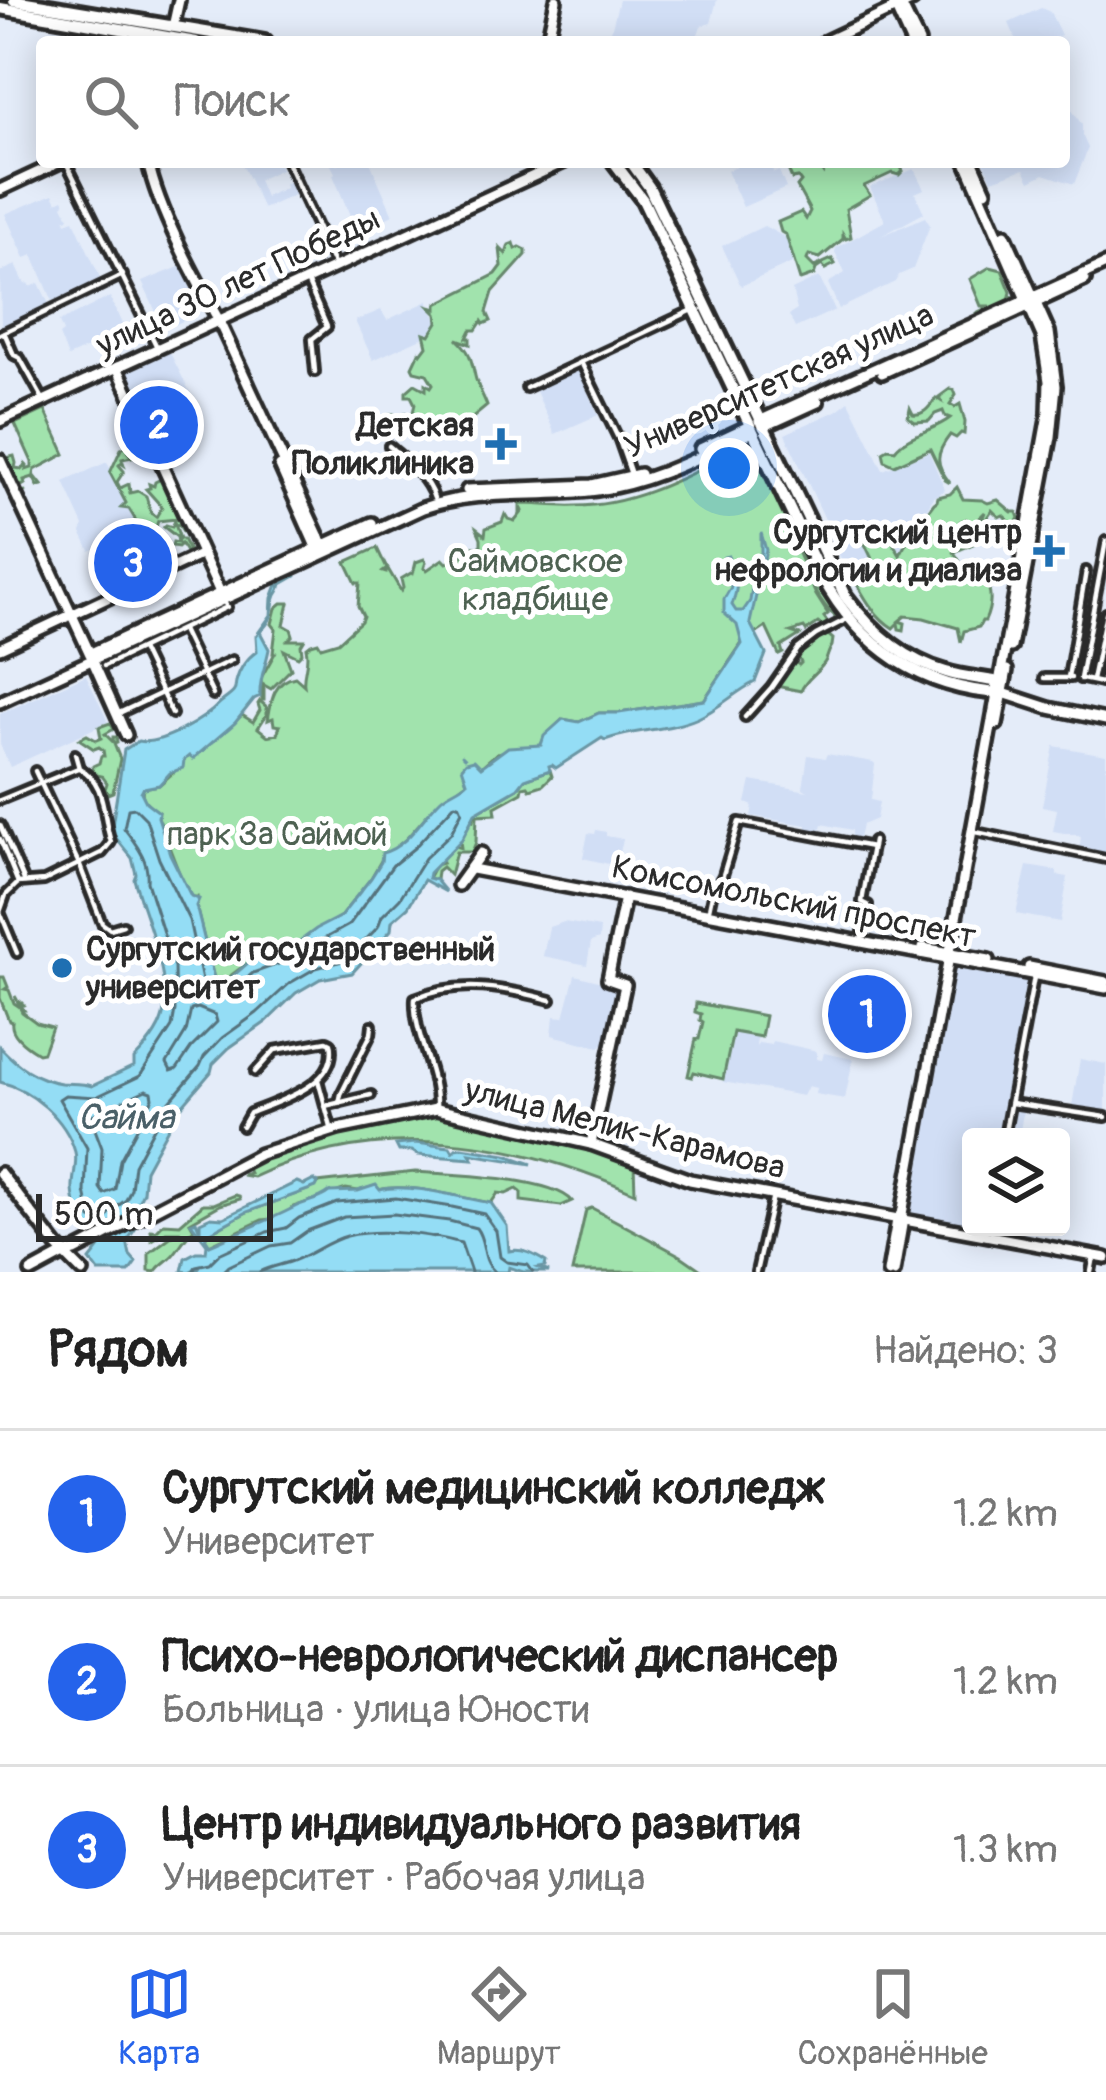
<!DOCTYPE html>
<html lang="ru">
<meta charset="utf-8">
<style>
:root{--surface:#fff;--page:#f2f2f2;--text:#222;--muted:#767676;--line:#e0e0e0;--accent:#2563eb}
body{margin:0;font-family:Pangolin,sans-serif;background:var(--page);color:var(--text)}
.controls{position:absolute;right:36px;bottom:36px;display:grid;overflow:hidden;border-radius:12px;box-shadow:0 6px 30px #0003}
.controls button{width:108px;height:108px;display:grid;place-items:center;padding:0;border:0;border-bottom:3px solid var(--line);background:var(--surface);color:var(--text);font:60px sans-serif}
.scale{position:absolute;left:36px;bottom:30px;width:237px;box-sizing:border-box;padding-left:12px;border:6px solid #2b2b2b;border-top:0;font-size:33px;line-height:42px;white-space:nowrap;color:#2b2b2b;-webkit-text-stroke:9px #fff;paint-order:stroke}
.you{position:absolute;left:729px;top:468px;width:42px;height:42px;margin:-30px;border:9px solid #fff;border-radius:50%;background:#1a73e8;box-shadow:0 0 0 18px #1a73e833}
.badge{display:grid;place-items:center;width:78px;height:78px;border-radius:50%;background:var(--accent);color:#fff;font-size:39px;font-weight:700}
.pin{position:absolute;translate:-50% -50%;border:6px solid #fff;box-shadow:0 3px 12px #0006}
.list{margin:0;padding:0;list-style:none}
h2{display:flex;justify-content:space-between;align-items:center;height:156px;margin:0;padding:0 48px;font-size:51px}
h2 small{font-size:39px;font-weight:400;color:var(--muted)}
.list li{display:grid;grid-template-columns:78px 1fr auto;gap:36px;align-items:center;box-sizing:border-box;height:168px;padding:0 48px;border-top:3px solid var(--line)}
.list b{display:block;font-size:45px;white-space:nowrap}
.list p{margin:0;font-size:39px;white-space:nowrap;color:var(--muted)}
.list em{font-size:39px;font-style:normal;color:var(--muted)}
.icon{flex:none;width:66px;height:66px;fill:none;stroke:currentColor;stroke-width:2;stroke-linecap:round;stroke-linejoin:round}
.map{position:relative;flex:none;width:1106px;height:1272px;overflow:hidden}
.search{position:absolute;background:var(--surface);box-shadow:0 6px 30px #0003;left:36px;right:36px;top:36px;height:132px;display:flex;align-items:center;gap:30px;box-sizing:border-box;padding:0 42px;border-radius:12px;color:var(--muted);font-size:45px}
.sheet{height:660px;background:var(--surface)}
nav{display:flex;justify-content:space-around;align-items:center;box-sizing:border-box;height:168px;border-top:3px solid var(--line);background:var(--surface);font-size:33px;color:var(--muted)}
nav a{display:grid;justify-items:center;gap:6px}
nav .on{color:var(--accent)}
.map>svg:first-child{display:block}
.built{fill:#d1def5}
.green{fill:#a1e3ad;stroke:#66876c;stroke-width:3}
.water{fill:#94ddf5;stroke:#6a96a4;stroke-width:3}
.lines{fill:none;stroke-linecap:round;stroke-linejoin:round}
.shore{stroke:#55727c;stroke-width:3}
.stream{stroke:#6a96a4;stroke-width:3}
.street-casing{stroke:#2b2b2b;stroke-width:14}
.secondary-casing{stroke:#2b2b2b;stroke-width:18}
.primary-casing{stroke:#2b2b2b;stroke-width:20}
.street{stroke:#fff;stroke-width:4.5}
.secondary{stroke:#fff;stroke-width:9}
.primary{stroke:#fff;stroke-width:10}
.poi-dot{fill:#1f6fb2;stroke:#fff;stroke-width:4.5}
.labels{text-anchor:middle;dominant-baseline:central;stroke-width:10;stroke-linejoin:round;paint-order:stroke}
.street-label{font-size:33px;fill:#2b2b2b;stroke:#fff}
.poi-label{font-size:33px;font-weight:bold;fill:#2b2b2b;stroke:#fff;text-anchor:end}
.park-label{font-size:33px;fill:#4e6252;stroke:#fff}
.water-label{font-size:36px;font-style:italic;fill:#4a6068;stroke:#fff}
</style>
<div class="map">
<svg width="1106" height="1272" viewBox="0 0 1106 1272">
<rect width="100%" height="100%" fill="#e4ecf9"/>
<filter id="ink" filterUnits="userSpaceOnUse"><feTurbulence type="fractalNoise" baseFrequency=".00833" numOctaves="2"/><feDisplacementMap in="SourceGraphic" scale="24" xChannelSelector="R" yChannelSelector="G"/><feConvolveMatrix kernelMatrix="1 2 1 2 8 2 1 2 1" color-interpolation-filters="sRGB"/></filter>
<g filter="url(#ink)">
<g class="built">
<path d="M619,0H717L711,23L701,26L695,42H637L610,35Z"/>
<path d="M1041,8L1050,12L1061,35L1045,42H1017L1009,23Z"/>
<path d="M1065,100L1082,125V135L1088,148L1074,184L1044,174L1030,181L1024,169L992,180L984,162H1064Z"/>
<path d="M241,162H278L281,169L258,180L265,197L285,188L284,184L292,180L298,193L263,209Z"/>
<path d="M334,162L336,165L342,162H370L393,215L357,232L333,175L335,173L330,163Z"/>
<path d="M745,162H768L774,173L779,171L786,188L743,207L727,171Z"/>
<path d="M914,169L924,189L915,193L924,213L881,236L925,217L930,225L913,269L899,275L895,282L839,309L828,283L845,273L835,252L836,248L885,221L870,187Z"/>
<path d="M53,194L57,202L63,199L65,203L63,205L69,217L65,220L66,223L74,220L102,282L54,304L33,255L25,258L5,214Z"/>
<path d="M764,226L786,238L793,251L792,263L741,286L722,246Z"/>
<path d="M16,265L25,284L29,283L31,287L39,283L49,304L1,326L0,272Z"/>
<path d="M182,266L200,313L157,333L149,317L156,312L142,282Z"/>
<path d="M819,277L835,310L795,328L789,315L797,310L792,290Z"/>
<path d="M110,297L125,331L68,357L59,335L63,332L59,322Z"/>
<path d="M428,301L441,329L373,360L355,321L381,310L387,320Z"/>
<path d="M169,351L193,398L181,404L183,409L178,414L176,411L166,414L157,404L145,410L127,371Z"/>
<path d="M578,370L598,415L555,434L535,389Z"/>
<path d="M849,401L883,470L929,452L945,490L934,497L901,551L898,552L885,529L863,540L874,563L865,573L852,579L835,547L830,530L785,434L836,411Z"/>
<path d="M107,462L158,566L147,571L148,575L117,589L100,567L120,557L113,541L90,551L81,532L84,526L64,482Z"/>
<path d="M86,675L108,722L10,767L0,744V714Z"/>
<path d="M1054,746L1106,755V856L1079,851L1081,836L1053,831L1057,809L1042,806Z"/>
<path d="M827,754L873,762L875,764L871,800L879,802L876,819L862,825L859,838L852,836V830L822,824L820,831L807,829V825L751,816L753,806L746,803L751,781L808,791L803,788L808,755L825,758Z"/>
<path d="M596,830L606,832V836L623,839L617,866L583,858L588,833L595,834Z"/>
<path d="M1027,866L1057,871V875L1068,877L1060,922L1016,914Z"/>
<path d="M564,922L600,928L599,939L591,942L587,965L543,956L549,927Z"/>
<path d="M959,964L1031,979L1022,1028L1025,1036L1013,1106L1024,1107L1019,1137H971V1227H987L986,1231L911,1219L907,1216L954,968Z"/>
<path d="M575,975L617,986L606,1042L599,1047L552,1035L554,1016L564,1017Z"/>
<path d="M857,984L875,988L874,994L889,997L880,1044L843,1036L851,996H854Z"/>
<path d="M733,1032L757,1036L756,1047L759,1043L771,1045L772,1041L813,1050L817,1052V1059L822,1060L824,1053L853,1059L845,1099L815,1094L816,1088L808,1086L803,1096L723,1082Z"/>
<path d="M1080,1059L1106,1064V1112L1072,1106Z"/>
</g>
<g class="green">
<path d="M785,162H823L821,170L823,173L826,162H845L846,167L847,162H866L869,167L868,162H898L903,171L899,175L892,173L864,186L870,195L846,209L851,237L846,239L843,234V239L820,258L809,255L807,260L814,267L832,259L835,264L825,269L822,265L816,269L814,275L800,280L786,235L781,232L778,222L801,212L806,219L810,211L797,187L801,182L798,178L792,179Z"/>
<path d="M514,243L516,249L520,247L526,250V255L493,292L487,312L491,321L484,324L482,321L476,330H471L467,338H470V344L457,339C470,351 471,358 475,376C477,386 484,397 487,406L464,425L447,427L425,439L417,436L412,424L409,427L411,431L399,426L390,414H394L399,420H405L406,413L412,416L415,404L411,396H406V392L415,384L426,390V384L431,387L433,384L427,374L414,371L412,367L419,352L421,354L427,346L424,333L430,335L438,322L437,314L430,307L437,309V304L496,274L502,266L500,248L506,254L509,245Z"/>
<path d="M990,267L1002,270L1011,292L1010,296L1014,297L1016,302L998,309L996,307C986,313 978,321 965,324L964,322L968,323L977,319L976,313L990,306H981L970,279Z"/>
<path d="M950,389L954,390L956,395L950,404L955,407L960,404L965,422L964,434L961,433L956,438L950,435C935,454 935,464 950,483L945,480L930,449L894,465L885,461L883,452L888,449L895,450C907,434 934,431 950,418L945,416L943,411L935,414L929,421L915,422L908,417L910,408L913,414C924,416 930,406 936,398L941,401L939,397Z"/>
<path d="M45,410L65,454L35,470L34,475L42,485L38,486L33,477L24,480L25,484L20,487L21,492L26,491L18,494L2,459L14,456L16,463L15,468L22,469L25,464L27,466L26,470L32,468V462L15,424Z"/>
<path d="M123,440L131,442L132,448L128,452L132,457L122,459L124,465L121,463L119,465L124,471L117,482L120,488L129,484L130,493L138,491L146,496L151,513L156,517L162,507L146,489L150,488L149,484L154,486L155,482L161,479L178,508V519L182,521L186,533L190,534L191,544L179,525L175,524L180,539H183L189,551L186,552L181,544L178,547L172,546L173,542L178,543L177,537L164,527L166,525L172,527L176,519L158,521L156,527L140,534L133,529L135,519L129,509L121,508L126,503L110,473L121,449L129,445Z"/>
<path d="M750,443L765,475L767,473L817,577L815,579L820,591L824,589L843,617L842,621C817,607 809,573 796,549L816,595L828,614L824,617L829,624L824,627L818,623L806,631L804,628L791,632L800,635L781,647L783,653L779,655L766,627L742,643L704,700L619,713H599L579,722L563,719L545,736L541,745L497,753L481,767H463L467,782L434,807L406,839L382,859L371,878L341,916L292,947L250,961L230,976L217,991L196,906L197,897H191C176,871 169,844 158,817L159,812C151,807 139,799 143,788L159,785L183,764L184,760L189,756L193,758L242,715L253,722L260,710L258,704L260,701L267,707V714L258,728L268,736L277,734L280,726L274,725L273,718L268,720C271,702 273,681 295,677L304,685C302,673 310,661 306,648L311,644L318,642L321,647L338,642L361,621L363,616L358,606L360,583H356L346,562L377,548L387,569L383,572L386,573L388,569L401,591L403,588L401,579L411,573L413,574L416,562L424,559L426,562L424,568L427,570L443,559L447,563L455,559L459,562L468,546L481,548V538L477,529L485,535L486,528L502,522L505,514L508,519L515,521L523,511L522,509L520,511V504C538,504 558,507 576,506C636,506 690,474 743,448L755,461Z"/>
<path d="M957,487L963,499L982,500L988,503L998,500L1012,512H1017L1019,518L1014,526L1003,515L999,517L992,510L986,519L982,520L985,512L972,525L966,519L961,521L973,533V544L954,552L972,581L980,578L985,580C993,593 991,607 985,621H982L979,627L964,631L961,642L958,628L924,618L905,616L899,621L905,623L904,630L899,629L898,623L893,628C874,616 865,598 854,579L865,573L874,563L863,540L885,529L900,555L910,535L934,503L937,501L938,497L950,494Z"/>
<path d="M282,603H289L284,625L291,629L293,635L288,640H304L301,645L302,653L298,657L284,650L291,669L271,689L264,685V700H262L261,678L275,653H273L276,629L272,624L276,608Z"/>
<path d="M825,632L833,639L832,646C829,650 828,655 826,660C820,672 806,678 801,691L776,686L794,661L799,665L801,663L798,657L802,650Z"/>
<path d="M110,723L114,729L105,734L113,742V737H116L117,743L114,744L120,759L113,792L108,794L105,789L107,783L102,776L92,774L93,766L99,763L101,756H104L103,750L99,747L94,749L79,739L87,735L96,740L101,738L99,727Z"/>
<path d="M550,770L552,776L543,785L530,789L528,786L523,787L522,792L495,807L496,814L477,815L476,842L472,852H456L450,875L442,867L437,871L436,880L428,878L435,865L442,863L440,860L455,846L461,848L460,841L471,819L473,820L475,813L518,788L525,779Z"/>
<path d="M0,977H4L8,987L5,989L9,990L14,1003L20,1007L15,996L20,1005L21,1002L24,1005L21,1006L24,1010H21L22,1012L37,1023L52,1027L43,1052L38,1053C26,1046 10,1034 12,1022L9,1021L0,998Z"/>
<path d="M696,1003L765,1016L761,1037L733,1032L723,1079L694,1072L692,1077L688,1076L696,1039H699L703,1022L700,1020L701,1014L695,1012Z"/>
<path d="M437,1115L581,1146L634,1164L635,1193C515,1138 375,1119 253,1177L242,1175L249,1173L245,1164L315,1141Z"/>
<path d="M415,1172C448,1174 552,1177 572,1201L561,1206L521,1201V1192L517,1189L506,1194L498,1193L491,1203C460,1198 407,1182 379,1190L375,1186L358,1191L346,1189L293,1207L281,1218L262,1220L209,1245L205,1238L207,1234L247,1212L315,1187L318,1183Z"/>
<path d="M235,1195L239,1196L240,1199L220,1205L190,1222L194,1229C185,1236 181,1246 173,1255C167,1262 161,1263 155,1272L149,1271V1253L177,1232H166L152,1240L151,1230L156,1231L164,1223L180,1224L203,1204H214Z"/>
<path d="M592,1208L681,1256L704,1272H572L586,1210Z"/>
</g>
<g class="water">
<path d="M761,533L766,550L750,623L766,654L755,682C735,692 720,708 698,718C668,731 636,729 605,740L602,738L556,768L552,765L549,766L550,770L525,779L518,788L475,813L462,839L429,873L428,878L436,880L446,892L424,880L408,907L392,921L391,930L352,973L320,979L296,993L266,1022L229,1048L213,1064L211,1072L176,1113L145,1170L143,1192L134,1211L118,1220L125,1233L136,1228L127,1241L130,1255L136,1262L129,1272H99L90,1260L105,1241L99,1232H83L75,1219C77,1207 74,1202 73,1190C72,1178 78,1164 75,1152C66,1119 31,1089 0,1082V1047C18,1066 35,1079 61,1083C72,1084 82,1083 92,1086L134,1066V1059C147,1046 162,1028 164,1010C168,967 146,921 134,879L136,874L132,858L111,832L124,750L138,741C160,746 205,719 220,703C221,702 233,694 234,691C236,689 235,685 236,682C239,669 246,659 257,651L256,636L271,615L272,598L278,582L281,581C281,586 279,591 276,595C269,612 277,615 260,632L269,649C266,666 259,678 260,696L254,699L235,723L193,759L189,756L184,760L183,768L170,773L159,785L143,788L141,792L146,802L159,812L158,817L170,854L191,896L199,899L196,906L217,990L250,961L292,947L316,929L341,916L371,878L381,862L382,853C408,847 422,817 441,799C450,791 458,790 467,782L462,767L466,762L474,760L481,767L508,747L541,745L544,736L563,719L579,722L599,713H619L704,700L742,644L737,625L724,613V599L731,587L724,557L728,556C737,579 740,582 732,605L736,611H743L750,601L753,581L761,563Z"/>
<path d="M415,1143L450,1147L453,1152L456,1149L462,1148L506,1155L532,1164L470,1154L473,1159L418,1155L412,1151H399L396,1145Z"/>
<path d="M314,1180L318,1183L316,1187L247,1212L207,1234L205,1238L210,1245C238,1232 268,1221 293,1208C305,1201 318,1201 329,1192L358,1191L376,1185L380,1190C407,1182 461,1198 491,1203L507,1226L509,1251C522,1248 533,1254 546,1262L545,1267L539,1268L549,1272H523L509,1267L508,1272H196L200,1266L189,1272L182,1271L185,1258L196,1252H206L207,1244L191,1223L196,1221L200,1231V1222L211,1217L223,1218L297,1182L304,1185Z"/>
</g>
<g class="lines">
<g class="shore">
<path d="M455,804L460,806L462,811L451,833L425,858L400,898L382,916L378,927L346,960L316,968L290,983L257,1013L222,1038L204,1057L200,1066L165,1107L134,1165L131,1189L126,1200L112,1210L105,1220L91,1219L85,1192L87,1148L59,1099L65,1095L96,1097L140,1076L172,1027L175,1010L174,967L147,882C149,859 137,846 124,828L128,809L135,808L146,819L159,859L189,920L204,990L212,998H224L253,973L298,957L320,941L349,925L393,865L414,848Z"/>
<path d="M198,1008L215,1015L217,1022L192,1047L177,1069L171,1071L167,1063L186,1032L191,1010Z"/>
<path d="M146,1090L152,1092L153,1098L120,1160L115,1189L104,1194L100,1188L102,1148L90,1116Z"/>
<path d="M193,1272L196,1266L210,1263L219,1254L267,1232L286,1228L299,1218L337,1203L396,1198L452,1207L484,1214L496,1231L500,1257L507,1262L528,1265L533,1272"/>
<path d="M223,1272L229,1266L271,1246L290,1243L307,1231L344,1217L394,1214L449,1221L476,1228C487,1242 480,1259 495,1272"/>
<path d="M260,1272C272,1266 283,1265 295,1260C313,1254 328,1241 347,1236C378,1228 430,1234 461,1243L471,1272"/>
</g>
<g class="stream">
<path d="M282,584L296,576"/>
<path d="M462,755L465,758"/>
</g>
<defs>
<g id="street">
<path d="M66,162L156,345"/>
<path d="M287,162L335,266"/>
<path d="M306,279L327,327L312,339L315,372"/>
<path d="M4,332L14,355L20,358L44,401"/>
<path d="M0,334L123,275"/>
<path d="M581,362L619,440L632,477"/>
<path d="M526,388L695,309"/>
<path d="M389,446C406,461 427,476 434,498"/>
<path d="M182,630L213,695"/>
<path d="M141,649L172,714"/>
<path d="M104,666L227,607L223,600"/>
<path d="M1044,678H1071"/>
<path d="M1068,678L1086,571"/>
<path d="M1080,679L1106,541"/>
<path d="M1082,679L1106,684"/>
<path d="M1092,680L1106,613"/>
<path d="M1102,683L1106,666"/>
<path d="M117,714L232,660"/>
<path d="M745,717L771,688L798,649L816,635L847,619"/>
<path d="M75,754L79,768C107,782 102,816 111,842L102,853"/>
<path d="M35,771L80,866L102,923L110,929L123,925"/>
<path d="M0,800L78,768"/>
<path d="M0,825L25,882"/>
<path d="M976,832L1106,859"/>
<path d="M0,839L18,883"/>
<path d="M18,883L44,881L101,853"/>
<path d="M709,909L712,895L723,875L739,822L872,847"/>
<path d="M862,937L868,905L862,902L863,896L873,841"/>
<path d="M17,953L0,912L6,895L18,883"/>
<path d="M318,1080L332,1131"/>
<path d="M339,1103L341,1094L371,1034L372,1025"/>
<path d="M1011,1103L1106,1117"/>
<path d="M325,1106L371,1095"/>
<path d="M436,1109C438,1072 413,1036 415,998C460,979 505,988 551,1000"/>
<path d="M242,1127L250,1113C279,1101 340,1084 331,1043L327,1041L275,1050L255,1072"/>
<path d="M1004,1137L1034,977"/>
<path d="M756,1272L773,1196"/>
<path d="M1091,1272L1094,1256"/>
</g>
<g id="secondary">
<path d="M892,0L911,42"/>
<path d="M901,5L919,42"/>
<path d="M173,27L179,0"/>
<path d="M547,42L556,0"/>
<path d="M824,42L913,0"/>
<path d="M148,162C159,211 192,272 217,317L325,550"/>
<path d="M973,162L986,191"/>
<path d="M0,190L60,162"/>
<path d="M1005,234L1049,332L1056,386L1051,437L1011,647"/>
<path d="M117,367L222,597"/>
<path d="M882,373L1085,280"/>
<path d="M0,421L564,162"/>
<path d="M759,421L1106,264"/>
<path d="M763,427L818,402"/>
<path d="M700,449L749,426"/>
<path d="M0,460L90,654"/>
<path d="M280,466L317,549"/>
<path d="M467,490L592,485L640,474"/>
<path d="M0,648L202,554"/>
<path d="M93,652L372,523"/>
<path d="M92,659L126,735"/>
<path d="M1003,693L1049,708L1106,720"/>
<path d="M0,702L423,508C481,488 538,498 597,490C652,483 703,455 753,432"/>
<path d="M997,724L1007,670"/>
<path d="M472,869L1106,988"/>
<path d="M458,885L481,853"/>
<path d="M923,948L989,960"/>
<path d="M1029,967L1106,982"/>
<path d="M591,1144L625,985L608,979L625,897"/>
<path d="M0,1173L57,1246L83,1272"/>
<path d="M897,1220L902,1214L1048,414L1049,381L1042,336L966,162"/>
<path d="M1056,1249L1106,1258"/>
<path d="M65,1254L75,1251L260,1154L338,1129L436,1109L591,1144L690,1180L1059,1249"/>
<path d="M31,1272L68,1252"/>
<path d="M888,1272L897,1220"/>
<path d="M894,1272L903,1219"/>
</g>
<g id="primary">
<path d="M14,0L265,42"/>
<path d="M0,8L196,42"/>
<path d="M614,162L643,200L822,577C859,646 923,690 1003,693"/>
<path d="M631,162L649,187L845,596C871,631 903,660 946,672C961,677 978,678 994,681L1003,693"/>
</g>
</defs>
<use href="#street" class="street-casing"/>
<use href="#secondary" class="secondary-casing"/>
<use href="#primary" class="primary-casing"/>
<use href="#street" class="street"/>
<use href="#secondary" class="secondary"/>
<use href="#primary" class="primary"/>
</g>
</g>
<g class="poi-dot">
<path d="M495 426h12v12h12v12h-12v12h-12v-12h-12v-12h12z"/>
<path d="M1043 533h12v12h12v12h-12v12h-12v-12h-12v-12h12z"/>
<circle cx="62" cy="968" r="12"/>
</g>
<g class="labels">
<g class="street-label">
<text transform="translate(238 282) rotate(-25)">улица 30 лет Победы</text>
<text transform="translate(779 381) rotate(-24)">Университетская улица</text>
<text transform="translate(794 902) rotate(11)">Комсомольский проспект</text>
<text transform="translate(625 1129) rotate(14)">улица Мелик-Карамова</text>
</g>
<g class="poi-label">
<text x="474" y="425">Детская<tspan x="474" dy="38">Поликлиника</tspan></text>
<text x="1022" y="532">Сургутский центр<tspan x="1022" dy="38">нефрологии и диализа</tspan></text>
<text x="86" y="949" text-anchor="start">Сургутский государственный<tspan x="86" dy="38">университет</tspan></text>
</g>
<g class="park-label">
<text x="535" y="561">Саймовское<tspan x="535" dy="38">кладбище</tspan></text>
<text x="277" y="834">парк За Саймой</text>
</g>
<g class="water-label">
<text x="126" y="1117">Сайма</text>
</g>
</g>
</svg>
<div class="controls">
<button><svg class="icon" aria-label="layers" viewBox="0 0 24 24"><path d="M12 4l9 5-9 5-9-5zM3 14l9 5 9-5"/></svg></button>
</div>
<div class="scale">500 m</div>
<div class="you"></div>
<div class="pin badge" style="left:867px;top:1014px">1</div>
<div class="pin badge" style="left:159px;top:425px">2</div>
<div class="pin badge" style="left:133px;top:563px">3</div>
<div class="search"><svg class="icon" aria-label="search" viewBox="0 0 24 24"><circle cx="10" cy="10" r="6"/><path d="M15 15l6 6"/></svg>Поиск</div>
</div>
<section class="sheet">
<h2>Рядом<small>Найдено: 3</small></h2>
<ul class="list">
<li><span class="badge">1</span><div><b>Сургутский медицинский колледж</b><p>Университет</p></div><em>1.2 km</em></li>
<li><span class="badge">2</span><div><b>Психо-неврологический диспансер</b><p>Больница · улица Юности</p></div><em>1.2 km</em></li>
<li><span class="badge">3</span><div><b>Центр индивидуального развития</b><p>Университет · Рабочая улица</p></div><em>1.3 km</em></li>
</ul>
</section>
<nav>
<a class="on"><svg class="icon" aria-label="map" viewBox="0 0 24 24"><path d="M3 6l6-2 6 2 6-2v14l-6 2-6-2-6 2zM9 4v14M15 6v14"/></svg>Карта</a>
<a><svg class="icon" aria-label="directions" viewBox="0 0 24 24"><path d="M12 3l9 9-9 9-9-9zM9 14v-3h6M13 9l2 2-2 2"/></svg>Маршрут</a>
<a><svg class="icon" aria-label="saved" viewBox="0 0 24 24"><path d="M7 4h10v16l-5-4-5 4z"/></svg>Сохранённые</a>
</nav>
